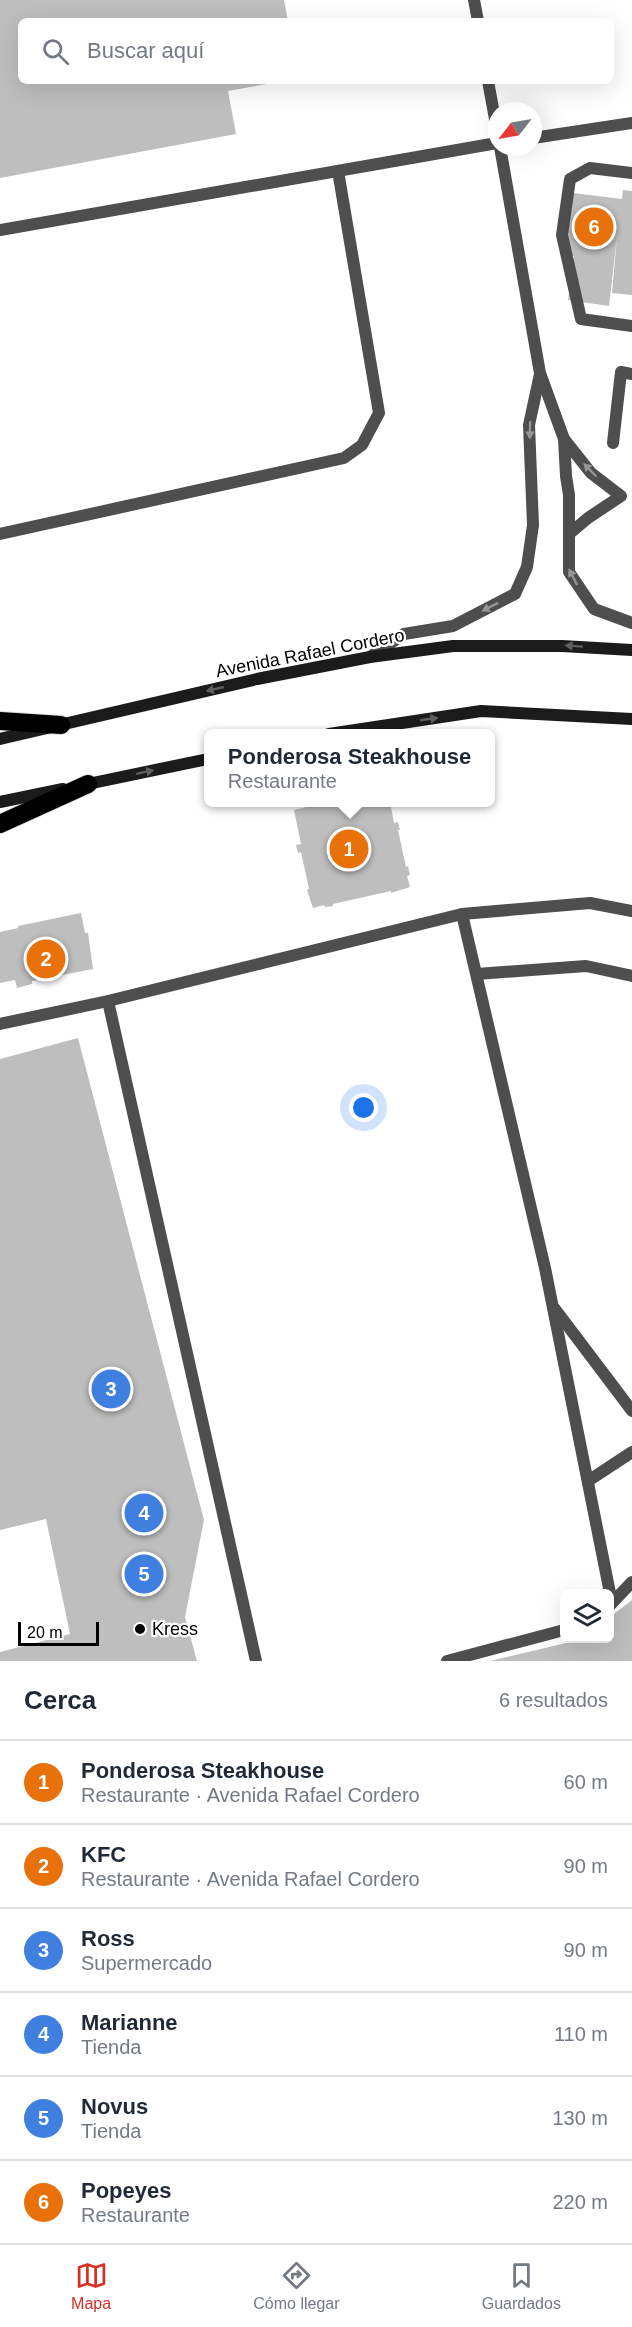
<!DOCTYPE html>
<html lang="es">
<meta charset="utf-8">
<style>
:root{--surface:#fff;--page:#f6f6f7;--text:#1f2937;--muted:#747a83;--line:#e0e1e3;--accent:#d93025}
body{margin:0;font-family:Arial,sans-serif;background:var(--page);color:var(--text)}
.controls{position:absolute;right:18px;bottom:18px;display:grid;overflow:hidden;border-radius:9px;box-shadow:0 6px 24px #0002}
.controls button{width:54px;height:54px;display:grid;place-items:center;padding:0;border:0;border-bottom:2px solid var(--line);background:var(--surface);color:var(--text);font:30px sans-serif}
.compass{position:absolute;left:488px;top:102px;width:54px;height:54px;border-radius:50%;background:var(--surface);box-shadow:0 6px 24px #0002;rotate:239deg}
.scale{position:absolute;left:18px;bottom:15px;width:81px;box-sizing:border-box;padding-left:6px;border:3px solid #000;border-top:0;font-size:16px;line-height:21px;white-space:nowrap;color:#000;-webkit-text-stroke:4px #fff;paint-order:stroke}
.you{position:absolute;left:364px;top:1108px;width:21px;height:21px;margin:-15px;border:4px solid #fff;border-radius:50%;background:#1a73e8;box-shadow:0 0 0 9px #1a73e833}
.badge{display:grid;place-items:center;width:39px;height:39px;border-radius:50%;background:var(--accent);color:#fff;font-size:20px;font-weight:700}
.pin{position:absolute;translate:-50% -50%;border:3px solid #fff;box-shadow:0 2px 6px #0006}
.popup{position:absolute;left:204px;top:729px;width:291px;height:78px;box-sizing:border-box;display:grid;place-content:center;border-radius:9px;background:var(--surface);filter:drop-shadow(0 2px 4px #0005);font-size:20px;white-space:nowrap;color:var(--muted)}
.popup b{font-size:22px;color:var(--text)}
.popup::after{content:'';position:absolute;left:50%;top:100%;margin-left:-12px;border:12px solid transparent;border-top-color:var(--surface)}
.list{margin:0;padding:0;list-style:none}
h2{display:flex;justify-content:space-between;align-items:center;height:78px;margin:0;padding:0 24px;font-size:26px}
h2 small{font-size:20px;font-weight:400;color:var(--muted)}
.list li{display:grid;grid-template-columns:39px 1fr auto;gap:18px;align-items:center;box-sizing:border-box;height:84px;padding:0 24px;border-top:2px solid var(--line)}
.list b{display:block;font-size:22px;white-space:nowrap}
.list p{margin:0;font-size:20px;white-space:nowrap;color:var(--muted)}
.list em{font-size:20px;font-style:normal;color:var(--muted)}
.icon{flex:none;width:33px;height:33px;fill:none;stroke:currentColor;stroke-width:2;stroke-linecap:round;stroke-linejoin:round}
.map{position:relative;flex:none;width:632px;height:1661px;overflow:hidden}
.search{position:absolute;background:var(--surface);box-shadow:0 6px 24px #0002;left:18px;right:18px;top:18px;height:66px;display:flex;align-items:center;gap:15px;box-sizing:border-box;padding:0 21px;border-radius:9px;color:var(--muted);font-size:22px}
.sheet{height:582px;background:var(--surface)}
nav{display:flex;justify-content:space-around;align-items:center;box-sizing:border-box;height:84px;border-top:2px solid var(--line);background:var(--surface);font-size:16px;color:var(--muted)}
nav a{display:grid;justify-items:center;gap:3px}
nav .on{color:var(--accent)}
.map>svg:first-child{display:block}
.building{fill:#bebebe}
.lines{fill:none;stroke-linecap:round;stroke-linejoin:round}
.highway-casing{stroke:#dbdbdb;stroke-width:20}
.lane{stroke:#4e4e4e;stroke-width:12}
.street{stroke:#4e4e4e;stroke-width:12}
.secondary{stroke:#1b1b1b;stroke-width:12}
.highway{stroke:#000;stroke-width:18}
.oneway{fill:#959595}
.oneway2{fill:#5f5f5f}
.poi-dot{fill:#000;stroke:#fff;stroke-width:2}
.labels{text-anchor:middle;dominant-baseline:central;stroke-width:4.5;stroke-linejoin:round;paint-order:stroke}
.street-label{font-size:18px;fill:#000;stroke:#fff}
.poi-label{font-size:18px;fill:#000;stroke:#fff;text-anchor:start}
</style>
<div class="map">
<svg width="632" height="1661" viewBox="0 0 632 1661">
<rect width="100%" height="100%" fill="#fff"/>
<g class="building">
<path d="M0,0H284L288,21H21V81L278,82L228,91L236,134L0,178Z"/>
<path d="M623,190L632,191V295L612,293L617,236L609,306L568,300L574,256L565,255L573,193L622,199Z"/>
<path d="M327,802H390L394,823L398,822L400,830H398L406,867L408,866L410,875L407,876L410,887L391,893V891L333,904V906L325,907L324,905L313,908L307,890L309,889L301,852L298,853L296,845L301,844L294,810Z"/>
<path d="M81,913L85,933H88L93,969L32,981V984L17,988L15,980L0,983V932L18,928V926Z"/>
<path d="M78,1038L204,1520L185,1617L197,1661H0V1652L70,1634L46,1519L0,1530V1059Z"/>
<path d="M632,1600V1661H490L587,1638H610V1617Z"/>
</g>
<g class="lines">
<defs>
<g id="highway">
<path d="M0,721L61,725"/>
<path d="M0,824L88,784"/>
</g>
</defs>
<use href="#highway" class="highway-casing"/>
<g class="lane">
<path d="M632,173L590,168L570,179L562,235L581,319L632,326"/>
<path d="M0,230L497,143"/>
<path d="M613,443L621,372L632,374"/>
<path d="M0,534L344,458L362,445L379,413L338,171"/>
<path d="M462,914L545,1268L612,1603"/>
<path d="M477,974L586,966L632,976"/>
<path d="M108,1001L256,1661"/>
<path d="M0,1024L108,1001L462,914L590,903L632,911"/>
<path d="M555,1309L632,1411"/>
<path d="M588,1481L632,1452"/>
<path d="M610,1605L632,1582"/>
<path d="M447,1661L564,1630"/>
</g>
<g class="street">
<path d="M474,0L478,21"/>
<path d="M488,81L497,130"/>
<path d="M533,138L632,123"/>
<path d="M500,147L540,373L564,439L566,476L569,495V572L594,609L632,623"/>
<path d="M564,439L591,473L621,496L588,518L569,534"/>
<path d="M370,657L404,634L453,626L515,594L527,567L533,525L529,425L540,374"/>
</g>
<g class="secondary">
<path d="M329,734L481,711L632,719"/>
<path d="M0,739L257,679L370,657L453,646H562L632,650"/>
<path d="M83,785L208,759"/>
<path d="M0,802L63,789"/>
</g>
<use href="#highway" class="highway"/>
</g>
<defs><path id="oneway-solid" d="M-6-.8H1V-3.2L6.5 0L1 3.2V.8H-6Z" transform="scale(1.5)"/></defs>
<g class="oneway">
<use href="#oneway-solid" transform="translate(530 430) rotate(91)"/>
<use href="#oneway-solid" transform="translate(590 470) rotate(-134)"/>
<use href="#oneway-solid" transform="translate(573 577) rotate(-117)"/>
<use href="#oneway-solid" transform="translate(490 607) rotate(153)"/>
</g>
<g class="oneway2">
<use href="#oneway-solid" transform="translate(574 646) rotate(-176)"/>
<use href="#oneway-solid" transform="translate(215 689) rotate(167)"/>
<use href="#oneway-solid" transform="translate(429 719) rotate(-8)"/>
<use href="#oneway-solid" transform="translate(145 772) rotate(-12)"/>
</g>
<circle class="poi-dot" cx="140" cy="1629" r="6"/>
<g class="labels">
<g class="street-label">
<text transform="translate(310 653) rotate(-11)">Avenida Rafael Cordero</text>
</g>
<g class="poi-label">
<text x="152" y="1629">Kress</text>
</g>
</g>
</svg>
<div class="controls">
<button><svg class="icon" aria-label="layers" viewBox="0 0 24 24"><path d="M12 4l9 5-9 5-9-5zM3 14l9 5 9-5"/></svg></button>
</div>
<svg class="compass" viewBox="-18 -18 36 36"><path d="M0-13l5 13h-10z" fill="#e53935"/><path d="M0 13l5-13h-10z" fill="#747a83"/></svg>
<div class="scale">20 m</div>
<div class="you"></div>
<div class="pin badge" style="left:349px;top:849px;background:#e8710a">1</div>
<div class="popup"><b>Ponderosa Steakhouse</b>Restaurante</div>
<div class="pin badge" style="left:46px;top:959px;background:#e8710a">2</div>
<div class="pin badge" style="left:111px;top:1389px;background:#3f7fe0">3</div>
<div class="pin badge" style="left:144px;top:1513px;background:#3f7fe0">4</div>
<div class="pin badge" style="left:144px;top:1574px;background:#3f7fe0">5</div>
<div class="pin badge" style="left:594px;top:227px;background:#e8710a">6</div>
<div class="search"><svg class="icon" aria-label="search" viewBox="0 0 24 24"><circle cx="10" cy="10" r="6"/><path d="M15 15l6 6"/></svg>Buscar aquí</div>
</div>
<section class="sheet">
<h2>Cerca<small>6 resultados</small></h2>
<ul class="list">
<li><span class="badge" style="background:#e8710a">1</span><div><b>Ponderosa Steakhouse</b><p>Restaurante · Avenida Rafael Cordero</p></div><em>60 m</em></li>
<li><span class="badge" style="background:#e8710a">2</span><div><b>KFC</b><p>Restaurante · Avenida Rafael Cordero</p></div><em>90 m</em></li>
<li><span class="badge" style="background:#3f7fe0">3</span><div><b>Ross</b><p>Supermercado</p></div><em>90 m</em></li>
<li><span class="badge" style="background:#3f7fe0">4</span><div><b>Marianne</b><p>Tienda</p></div><em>110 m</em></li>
<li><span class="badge" style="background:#3f7fe0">5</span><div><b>Novus</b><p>Tienda</p></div><em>130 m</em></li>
<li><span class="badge" style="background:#e8710a">6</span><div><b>Popeyes</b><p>Restaurante</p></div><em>220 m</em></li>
</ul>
</section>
<nav>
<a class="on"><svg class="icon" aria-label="map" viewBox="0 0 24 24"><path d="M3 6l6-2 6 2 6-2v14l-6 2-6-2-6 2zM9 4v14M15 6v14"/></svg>Mapa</a>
<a><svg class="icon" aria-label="directions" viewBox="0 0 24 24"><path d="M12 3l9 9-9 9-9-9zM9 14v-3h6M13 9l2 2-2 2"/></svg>Cómo llegar</a>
<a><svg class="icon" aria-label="saved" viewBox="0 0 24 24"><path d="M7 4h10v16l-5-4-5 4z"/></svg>Guardados</a>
</nav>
